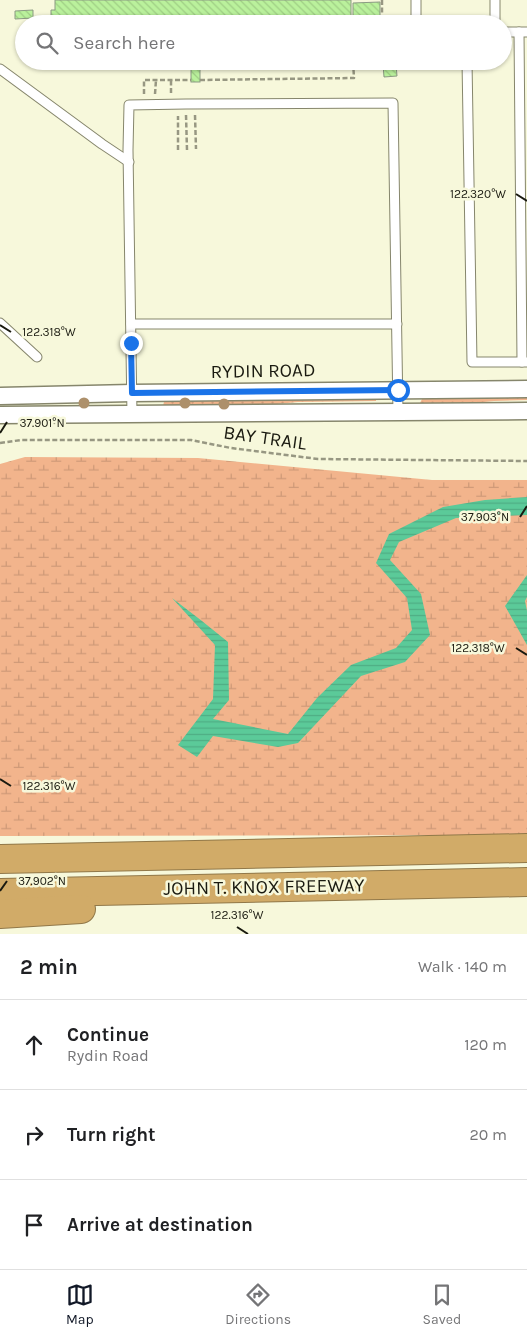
<!DOCTYPE html>
<meta charset="utf-8">
<style>
:root{--surface:#fff;--page:#f2f2f2;--text:#202124;--muted:#757577;--line:#e0e0e0;--accent:#111827}
body{margin:0;font-family:Karla,sans-serif;background:var(--page);color:var(--text)}
.stop{position:absolute;width:15px;height:15px;margin:-11px;border:4px solid #1a73e8;border-radius:50%;background:#fff}
.stop.end{background:#1a73e8;border-color:#fff;box-shadow:0 1px 5px #0008}
.list{margin:0;padding:0;list-style:none}
h2{display:flex;justify-content:space-between;align-items:center;height:65px;margin:0;padding:0 20px;font-size:21px}
h2 small{font-size:16px;font-weight:400;color:var(--muted)}
.list li{display:grid;grid-template-columns:32px 1fr auto;gap:15px;align-items:center;box-sizing:border-box;height:90px;padding:0 20px;border-top:1px solid var(--line)}
.list b{display:block;font-size:19px;white-space:nowrap}
.list p{margin:0;font-size:16px;white-space:nowrap;color:var(--muted)}
.list em{font-size:16px;font-style:normal;color:var(--muted)}
.icon{flex:none;width:28px;height:28px;fill:none;stroke:currentColor;stroke-width:2;stroke-linecap:round;stroke-linejoin:round}
.map{position:relative;flex:none;width:527px;height:934px;overflow:hidden}
.search{position:absolute;background:var(--surface);box-shadow:0 1px 4px #0004;left:15px;right:15px;top:15px;height:55px;display:flex;align-items:center;gap:12px;box-sizing:border-box;padding:0 18px;border-radius:28px;color:var(--muted);font-size:19px}
.sheet{height:335px;background:var(--surface)}
nav{display:flex;justify-content:space-around;align-items:center;box-sizing:border-box;height:70px;border-top:1px solid var(--line);background:var(--surface);font-size:14px;color:var(--muted)}
nav a{display:grid;justify-items:center;gap:2px}
nav .on{color:var(--accent)}
.map>svg:first-child{display:block}
.grass{fill:url(#grass-dots)}
.wetland{fill:url(#wetland-marsh)}
.water{fill:url(#water-rules)}
.building{fill:url(#building-back-hatch);stroke:#8b9a83}
.lines{fill:none;stroke-linecap:round;stroke-linejoin:round}
.service-casing{stroke:#86866c;stroke-width:11}
.minor-casing{stroke:#86866c;stroke-width:19}
.motorway-casing{stroke:#917849;stroke-width:30}
.path{stroke:#979782;stroke-width:2.5;stroke-dasharray:5 2.5;stroke-linecap:butt}
.service{stroke:#fff;stroke-width:9}
.minor{stroke:#fff;stroke-width:16}
.motorway{stroke:#d1ab68;stroke-width:28}
.tree{fill:#ad906b}
.route{stroke:#1a73e8;stroke-width:6}
.ticks{fill:none;stroke:#1a1a10;stroke-width:2}
.labels{text-anchor:middle;dominant-baseline:central;stroke-width:5;stroke-linejoin:round;paint-order:stroke}
.street-label{font-size:19px;fill:#1a1a10;stroke:#f7f8db}
.ticks-label{font-size:12px;text-anchor:middle;fill:#1a1a10;stroke:#f7f8db;stroke-width:5;stroke-linejoin:round;paint-order:stroke}
</style>
<div class="map">
<svg width="527" height="934" viewBox="0 0 527 934">
<defs>
<pattern id="grass-dots" width="8" height="8" patternUnits="userSpaceOnUse" patternTransform="scale(1.25)"><rect width="8" height="8" fill="#f2b48c"/><path d="M2 2h.1M6 6h.1" fill="none" stroke="#cf9a78" stroke-width="1.8" stroke-linecap="round"/></pattern>
<pattern id="wetland-marsh" width="20" height="14" patternUnits="userSpaceOnUse" patternTransform="scale(1.25)"><rect width="20" height="14" fill="#f2b48c"/><path d="M1 5h8M5 5V1M11 12h8M15 12V8" fill="none" stroke="#cf9a78"/></pattern>
<pattern id="water-rules" width="6" height="5" patternUnits="userSpaceOnUse" patternTransform="scale(1.25)"><rect width="6" height="5" fill="#5bca99"/><path d="M0 2.5h6" fill="none" stroke="#4fad83"/></pattern>
<pattern id="building-back-hatch" width="6" height="6" patternUnits="userSpaceOnUse" patternTransform="scale(1.25)"><rect width="6" height="6" fill="#baf19c"/><path d="M-1 5l2 2M0 0l6 6M5-1l2 2" fill="none" stroke="#9fce85"/></pattern>
</defs>
<rect width="100%" height="100%" fill="#f7f8db"/>
<g class="grass">
<path d="M527,397V400L494,401L464,404L421,405L420,403L422,399L424,398Z"/>
<path d="M376,399V401L298,402L246,407L163,406L164,402L167,401Z"/>
</g>
<path class="wetland" d="M25,457L198,458L432,480H527V835L0,836V464Z"/>
<g class="water">
<path d="M527,497V515L456,518L399,542L390,560L421,594L430,635L405,662L361,676L298,743L278,747L213,736L197,757L178,745L213,699L215,645L172,598L202,621L228,642L229,700L213,719L288,734L317,698L351,665L396,648L412,630L407,598L376,563L389,534L443,507L485,500Z"/>
<path d="M527,575V597L525,601L527,611V645L505,606Z"/>
</g>
<g class="building">
<path d="M55,0H351V24H55V20H51V10H55Z"/>
<path d="M380,2V24H353V3Z"/>
<path d="M33,10V18L15,19V11Z"/>
<rect x="145" y="61" width="16" height="5"/>
<rect x="191" y="61" width="9" height="21"/>
<path d="M383,64H396L397,76L384,77Z"/>
</g>
<g class="lines">
<defs>
<g id="service">
<path d="M416,0V24"/>
<path d="M495,0V24"/>
<path d="M503,32H527"/>
<path d="M519,32L522,362"/>
<path d="M467,61L472,362H527"/>
<path d="M0,69L102,144L129,162"/>
<path d="M0,323L37,357"/>
<path d="M131,324H397"/>
<path d="M132,415L128,150L129,105L186,104L393,103L398,412"/>
</g>
<g id="minor">
<path d="M0,396L132,393L527,389"/>
<path d="M0,415L527,411"/>
</g>
<g id="motorway">
<path d="M0,859L527,848"/>
<path d="M0,893L527,882"/>
<path d="M0,914L81,909"/>
</g>
</defs>
<use href="#service" class="service-casing"/>
<use href="#minor" class="minor-casing"/>
<use href="#motorway" class="motorway-casing"/>
<g class="path">
<path d="M382,0V24"/>
<path d="M200,80L354,78L353,61"/>
<path d="M171,93V80"/>
<path d="M144,94V80H191"/>
<path d="M155,94L156,80"/>
<path d="M186,115L187,150"/>
<path d="M195,115L196,149"/>
<path d="M178,150V116"/>
<path d="M0,443L21,440H191L231,448L318,459L527,461"/>
</g>
<use href="#service" class="service"/>
<use href="#minor" class="minor"/>
<use href="#motorway" class="motorway"/>
</g>
<g class="tree">
<circle cx="84" cy="403" r="5.5"/>
<circle cx="185" cy="403" r="5.5"/>
<circle cx="224" cy="404" r="5.5"/>
</g>
<g class="lines">
<path class="route" d="M131,343L132,393L398,390"/>
</g>
<path class="ticks" d="M516,194L527,201M0,325L11,332M0,433L7,422M520,517L527,506M516,648L527,655M0,779L11,786M0,891L7,881M237,927L248,934"/>
<g class="labels">
<g class="street-label">
<text transform="translate(263 371) rotate(-1)">RYDIN ROAD</text>
<text transform="translate(265 438) rotate(8)">BAY TRAIL</text>
<text transform="translate(264 887) rotate(-1)">JOHN T. KNOX FREEWAY</text>
</g>
</g>
<g class="ticks-label">
<text x="478" y="198">122.320°W</text>
<text x="49" y="336">122.318°W</text>
<text x="42" y="427">37.901°N</text>
<text x="485" y="521">37.903°N</text>
<text x="478" y="652">122.318°W</text>
<text x="49" y="790">122.316°W</text>
<text x="42" y="885">37.902°N</text>
<text x="237" y="919">122.316°W</text>
</g>
</svg>
<div class="stop" style="left:398px;top:390px"></div>
<div class="stop end" style="left:131px;top:343px"></div>
<div class="search"><svg class="icon" aria-label="search" viewBox="0 0 24 24"><circle cx="10" cy="10" r="6"/><path d="M15 15l6 6"/></svg>Search here</div>
</div>
<section class="sheet">
<h2>2 min<small>Walk · 140 m</small></h2>
<ul class="list">
<li><svg class="icon" aria-label="ahead" viewBox="0 0 24 24"><path d="M12 20V5M6 11l6-6 6 6"/></svg><div><b>Continue</b><p>Rydin Road</p></div><em>120 m</em></li>
<li><svg class="icon" aria-label="right" viewBox="0 0 24 24"><path d="M7 20v-9h11M14 6l5 5-5 5"/></svg><div><b>Turn right</b></div><em>20 m</em></li>
<li><svg class="icon" aria-label="arrive" viewBox="0 0 24 24"><path d="M6 21V4h12l-3 4 3 4H6"/></svg><div><b>Arrive at destination</b></div></li>
</ul>
</section>
<nav>
<a class="on"><svg class="icon" aria-label="map" viewBox="0 0 24 24"><path d="M3 6l6-2 6 2 6-2v14l-6 2-6-2-6 2zM9 4v14M15 6v14"/></svg>Map</a>
<a><svg class="icon" aria-label="directions" viewBox="0 0 24 24"><path d="M12 3l9 9-9 9-9-9zM9 14v-3h6M13 9l2 2-2 2"/></svg>Directions</a>
<a><svg class="icon" aria-label="saved" viewBox="0 0 24 24"><path d="M7 4h10v16l-5-4-5 4z"/></svg>Saved</a>
</nav>
